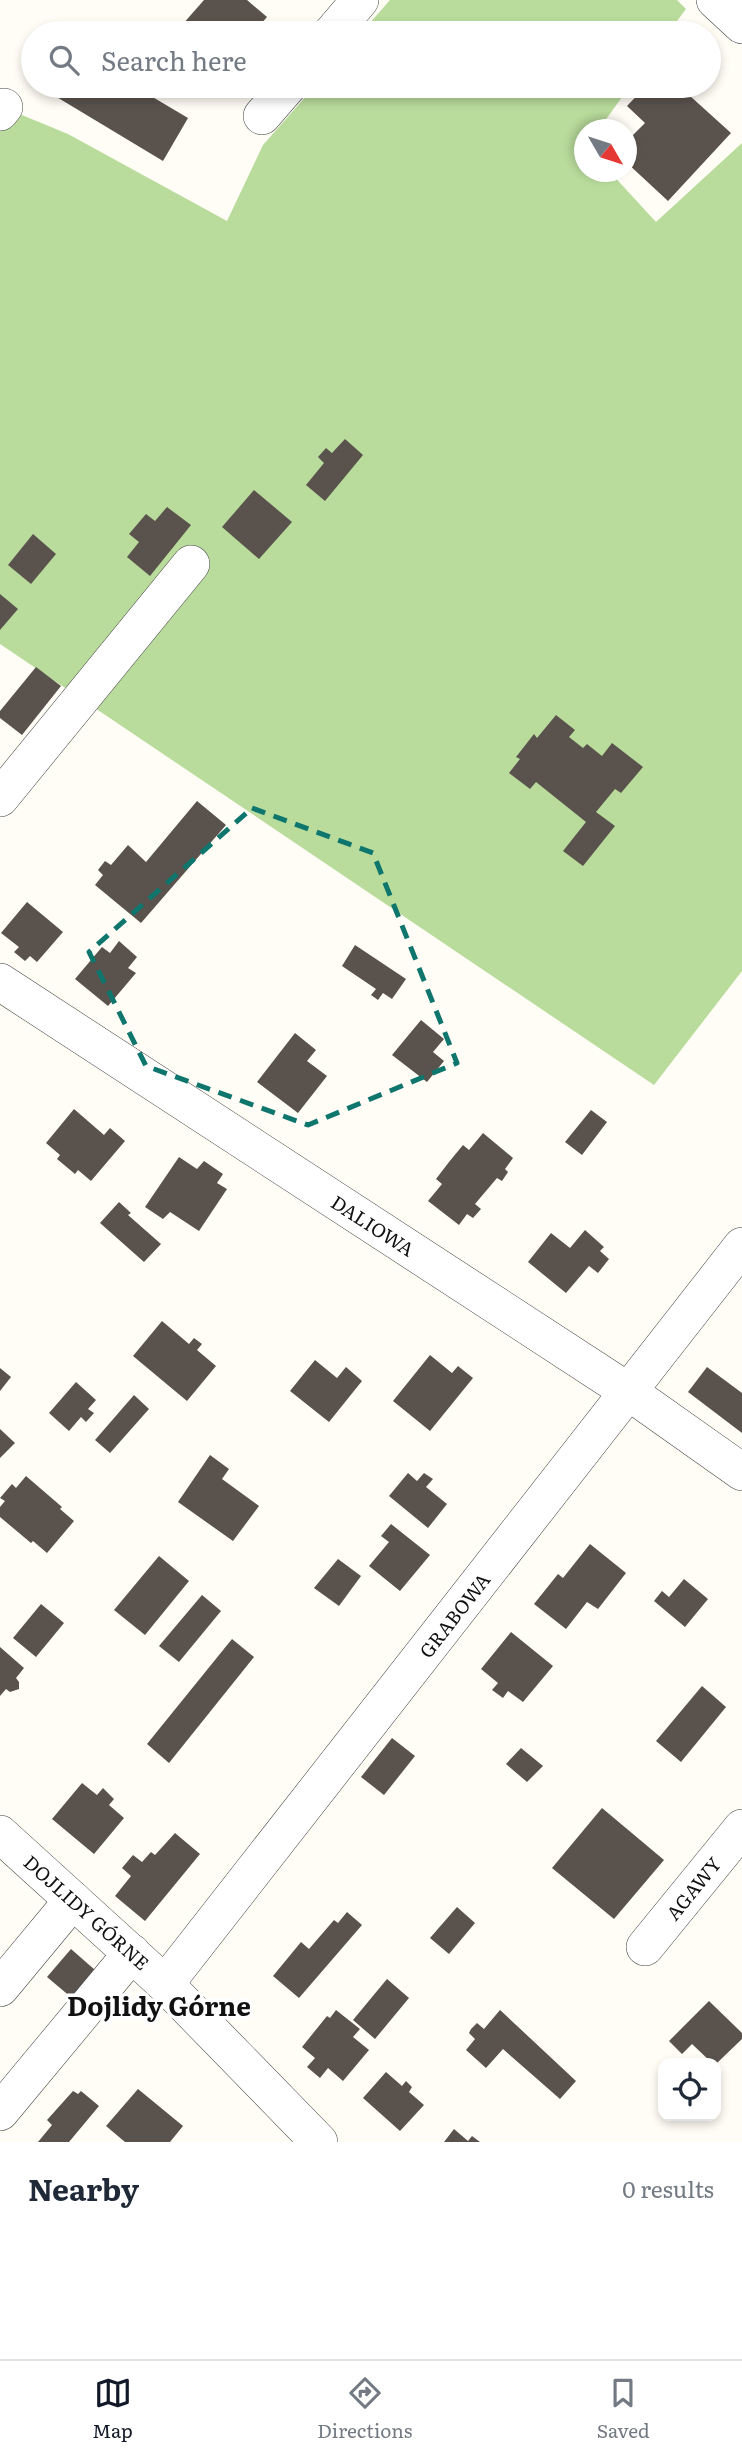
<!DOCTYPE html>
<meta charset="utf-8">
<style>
:root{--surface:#fff;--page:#f2f2f3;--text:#1f2937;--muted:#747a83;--line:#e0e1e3;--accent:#111827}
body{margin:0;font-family:Literata,serif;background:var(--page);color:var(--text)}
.controls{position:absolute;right:21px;bottom:21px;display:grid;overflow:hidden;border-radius:14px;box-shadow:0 4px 10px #0003}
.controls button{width:63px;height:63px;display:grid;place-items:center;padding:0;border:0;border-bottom:2px solid var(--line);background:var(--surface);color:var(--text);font:35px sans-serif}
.compass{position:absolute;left:574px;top:119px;width:63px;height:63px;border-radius:50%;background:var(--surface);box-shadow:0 4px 10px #0003;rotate:129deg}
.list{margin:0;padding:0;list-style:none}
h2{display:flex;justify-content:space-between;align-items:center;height:91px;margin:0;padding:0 28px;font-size:30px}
h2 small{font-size:23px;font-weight:400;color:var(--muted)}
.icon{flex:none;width:38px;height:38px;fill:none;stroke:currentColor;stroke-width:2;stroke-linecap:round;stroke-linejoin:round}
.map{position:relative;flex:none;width:742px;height:2142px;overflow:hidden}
.search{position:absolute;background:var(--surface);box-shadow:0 4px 10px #0003;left:21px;right:21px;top:21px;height:77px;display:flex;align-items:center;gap:18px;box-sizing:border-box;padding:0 24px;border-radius:38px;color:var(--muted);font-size:26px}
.sheet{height:217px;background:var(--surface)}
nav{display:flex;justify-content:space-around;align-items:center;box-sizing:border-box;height:98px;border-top:2px solid var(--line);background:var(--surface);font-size:19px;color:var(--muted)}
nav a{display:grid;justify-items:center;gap:4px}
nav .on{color:var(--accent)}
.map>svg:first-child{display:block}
.forest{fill:#b9dc9c}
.building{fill:#5a524d}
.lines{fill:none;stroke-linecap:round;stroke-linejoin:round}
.minor-casing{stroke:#444;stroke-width:38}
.minor{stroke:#fff;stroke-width:37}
.marked{fill:none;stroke:#0f766e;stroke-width:5;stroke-dasharray:14 9;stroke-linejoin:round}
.labels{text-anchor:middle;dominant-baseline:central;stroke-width:7;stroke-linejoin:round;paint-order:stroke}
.street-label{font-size:19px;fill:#111;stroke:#fff}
.district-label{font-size:26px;font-weight:bold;fill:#111;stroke:#fff}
</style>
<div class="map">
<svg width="742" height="2142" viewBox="0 0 742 2142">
<rect width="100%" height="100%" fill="#fffdf5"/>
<g class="forest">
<path d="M390,0H677L686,9L668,33H361Z"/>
<path d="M315,86H630L599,129L584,130V172H610L656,222L742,143V971L654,1085L0,644V106L68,134L227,221L263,145Z"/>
</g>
<g class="building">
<path d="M204,0H247L267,17L253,33H175Z"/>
<path d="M60,86H134L188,118L163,161L55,96Z"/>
<path d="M646,86H679L731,133L668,201L626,162V142L645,123L627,106Z"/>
<path d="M345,439L363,455L325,501L306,485L324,463L318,457L326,448L332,453Z"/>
<path d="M254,490L292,522L259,559L222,527Z"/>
<path d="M167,507L191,525L150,576L127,557L139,542L129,534L146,514L155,521Z"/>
<path d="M33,534L56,554L31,584L8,565Z"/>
<path d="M0,594L18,609L0,630Z"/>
<path d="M36,667L61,686L22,735L0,718V711Z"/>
<path d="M556,715L575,730L569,737L583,748L587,744L602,756L612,743L643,767L621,793L615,789L596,812L615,826L583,866L563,851L586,822L536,782L530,789L509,773L520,759L516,757L534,734L537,738Z"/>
<path d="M197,801L226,825L141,923L95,885L103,875L98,870L105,861L111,865L128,845L146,862Z"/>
<path d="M27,902L63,932L37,962L30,956L25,961L14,952L19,947L1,933Z"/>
<path d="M119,941L137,957L128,968L136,973L108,1006L75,979L102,947L110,953Z"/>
<path d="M355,945L406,979L392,999L383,993L378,1000L371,995L376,989L342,966Z"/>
<path d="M421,1020L444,1039L433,1052L444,1061L427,1082L392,1055Z"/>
<path d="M295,1033L316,1050L307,1061L327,1076L298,1113L257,1082Z"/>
<path d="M74,1109L104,1135L110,1128L125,1141L91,1181L78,1170L75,1174L57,1159L60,1155L46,1143Z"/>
<path d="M591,1110L607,1122L582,1155L565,1142Z"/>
<path d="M483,1133L513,1158L505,1169L508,1172L502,1181L497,1178L475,1204L481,1209L473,1218L467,1214L459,1225L428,1201L442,1184L436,1179L449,1162L463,1145L469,1150Z"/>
<path d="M179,1157L197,1169L204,1161L223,1174L217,1183L227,1189L199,1231L170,1212L163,1219L145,1207Z"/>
<path d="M119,1202L131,1213L128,1215L161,1244L144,1262L100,1223Z"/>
<path d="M585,1230L604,1247L600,1251L609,1259L598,1273L589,1266L566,1293L528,1262L551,1233L570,1248Z"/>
<path d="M162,1321L189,1344L194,1338L202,1344L197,1350L216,1366L187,1401L133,1356Z"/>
<path d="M430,1355L452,1373L458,1366L473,1378L430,1431L393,1401Z"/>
<path d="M315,1360L337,1378L346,1367L362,1381L329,1422L290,1391Z"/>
<path d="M707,1367L742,1393V1433L688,1392Z"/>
<path d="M0,1368L11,1377L0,1391Z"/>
<path d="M76,1382L96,1400L88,1409L94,1413L86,1422L81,1417L69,1431L49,1413Z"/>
<path d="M134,1395L149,1409L110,1453L95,1440Z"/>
<path d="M0,1429L15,1443L0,1458Z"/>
<path d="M210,1455L229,1469L222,1479L259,1506L233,1541L178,1502Z"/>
<path d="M408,1473L417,1481L424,1473L433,1479L426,1487L447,1504L428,1528L389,1496Z"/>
<path d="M26,1476L62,1507L60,1509L74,1521L47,1553L33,1541L31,1543L0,1517V1507L5,1501L0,1498L12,1484L16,1488Z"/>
<path d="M391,1524L430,1555L400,1591L369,1566L389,1542L381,1536Z"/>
<path d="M590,1544L626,1573L598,1609L587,1602L566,1629L534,1604L558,1574L563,1578Z"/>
<path d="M159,1556L189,1581L145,1635L114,1610Z"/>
<path d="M338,1559L361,1576L339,1606L314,1588Z"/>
<path d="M684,1579L708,1599L685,1627L654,1601L662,1591L669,1597Z"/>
<path d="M202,1595L221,1611L179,1662L159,1646Z"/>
<path d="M41,1604L64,1623L36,1657L13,1638Z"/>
<path d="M511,1632L553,1666L523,1702L508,1691L503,1698L492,1690L498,1683L481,1669Z"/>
<path d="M232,1639L254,1657L169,1763L147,1744Z"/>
<path d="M0,1647L24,1668L16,1678L19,1682V1689L10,1692L6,1689L0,1696Z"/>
<path d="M702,1686L726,1707L681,1762L656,1741Z"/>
<path d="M392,1738L415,1756L384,1795L361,1777Z"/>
<path d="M521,1748L543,1766L527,1782L506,1764Z"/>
<path d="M82,1783L97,1795L103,1788L114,1799L109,1805L124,1818L94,1854L52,1819Z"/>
<path d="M602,1808L664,1860L614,1919L552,1868Z"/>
<path d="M175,1833L200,1854L145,1921L115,1896L131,1876L122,1868L133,1855L142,1862L151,1852L155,1855Z"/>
<path d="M457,1907L475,1923L449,1954L430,1938Z"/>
<path d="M347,1912L362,1925L299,1998L273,1976L301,1942L309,1949L334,1920L338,1923Z"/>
<path d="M71,1949L95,1970L72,1998L47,1977Z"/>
<path d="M387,1979L409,1998L375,2039L353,2020Z"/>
<path d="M709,2001L742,2033V2039L717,2063H712L692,2044L682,2054L669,2041Z"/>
<path d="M336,2010L360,2029L353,2037L369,2050L343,2081L328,2068L320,2078L307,2067L315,2058L302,2047L327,2016L330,2018Z"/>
<path d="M500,2010L576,2081L560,2099L503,2049L486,2068L466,2050L475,2039L469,2033L471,2029L477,2023L484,2029Z"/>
<path d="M386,2072L402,2086L406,2081L412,2087L409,2092L424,2105L400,2131L363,2098Z"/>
<path d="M138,2089L183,2126L170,2142H125L106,2126Z"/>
<path d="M73,2091L78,2094L81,2091L99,2106L69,2142H38L52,2125L47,2120Z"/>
<path d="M454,2129L468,2141L472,2136L480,2142H444Z"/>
</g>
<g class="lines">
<defs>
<g id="minor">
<path d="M715,0L742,25"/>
<path d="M332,33L360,0"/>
<path d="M0,112L4,107"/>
<path d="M262,116L288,86"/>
<path d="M0,798L191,564"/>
<path d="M0,982L629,1392L742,1472"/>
<path d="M0,1834L165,1984L319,2142"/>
<path d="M645,1947L742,1828"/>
<path d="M165,1984L742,1246"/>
<path d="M0,1988L73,1900"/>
<path d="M0,2112L132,1953"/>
</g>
</defs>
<use href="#minor" class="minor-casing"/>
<use href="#minor" class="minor"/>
</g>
<path class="marked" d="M252,808L373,853L457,1063L308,1125L146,1066L89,952Z"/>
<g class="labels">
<g class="street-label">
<text transform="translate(373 1225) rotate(33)">DALIOWA</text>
<text transform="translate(454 1615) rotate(-52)">GRABOWA</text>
<text transform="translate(693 1888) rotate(-51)">AGAWY</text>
<text transform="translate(87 1912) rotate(42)">DOJLIDY GÓRNE</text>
</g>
<g class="district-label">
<text x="159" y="2004">Dojlidy Górne</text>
</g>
</g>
</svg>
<div class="controls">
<button><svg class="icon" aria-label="locate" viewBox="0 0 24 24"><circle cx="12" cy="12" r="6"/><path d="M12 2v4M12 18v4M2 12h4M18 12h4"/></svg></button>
</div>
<svg class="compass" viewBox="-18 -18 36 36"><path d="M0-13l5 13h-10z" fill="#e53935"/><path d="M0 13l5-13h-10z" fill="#747a83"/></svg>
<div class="search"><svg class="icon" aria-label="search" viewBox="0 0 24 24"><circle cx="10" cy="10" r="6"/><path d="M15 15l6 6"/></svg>Search here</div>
</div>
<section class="sheet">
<h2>Nearby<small>0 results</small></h2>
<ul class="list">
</ul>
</section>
<nav>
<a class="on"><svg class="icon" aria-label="map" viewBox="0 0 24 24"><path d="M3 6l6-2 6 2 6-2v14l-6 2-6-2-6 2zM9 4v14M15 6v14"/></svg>Map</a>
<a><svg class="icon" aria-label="directions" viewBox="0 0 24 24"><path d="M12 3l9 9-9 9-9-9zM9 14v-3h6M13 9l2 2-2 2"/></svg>Directions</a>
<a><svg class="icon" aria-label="saved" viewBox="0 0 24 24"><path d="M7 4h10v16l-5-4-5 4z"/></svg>Saved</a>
</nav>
